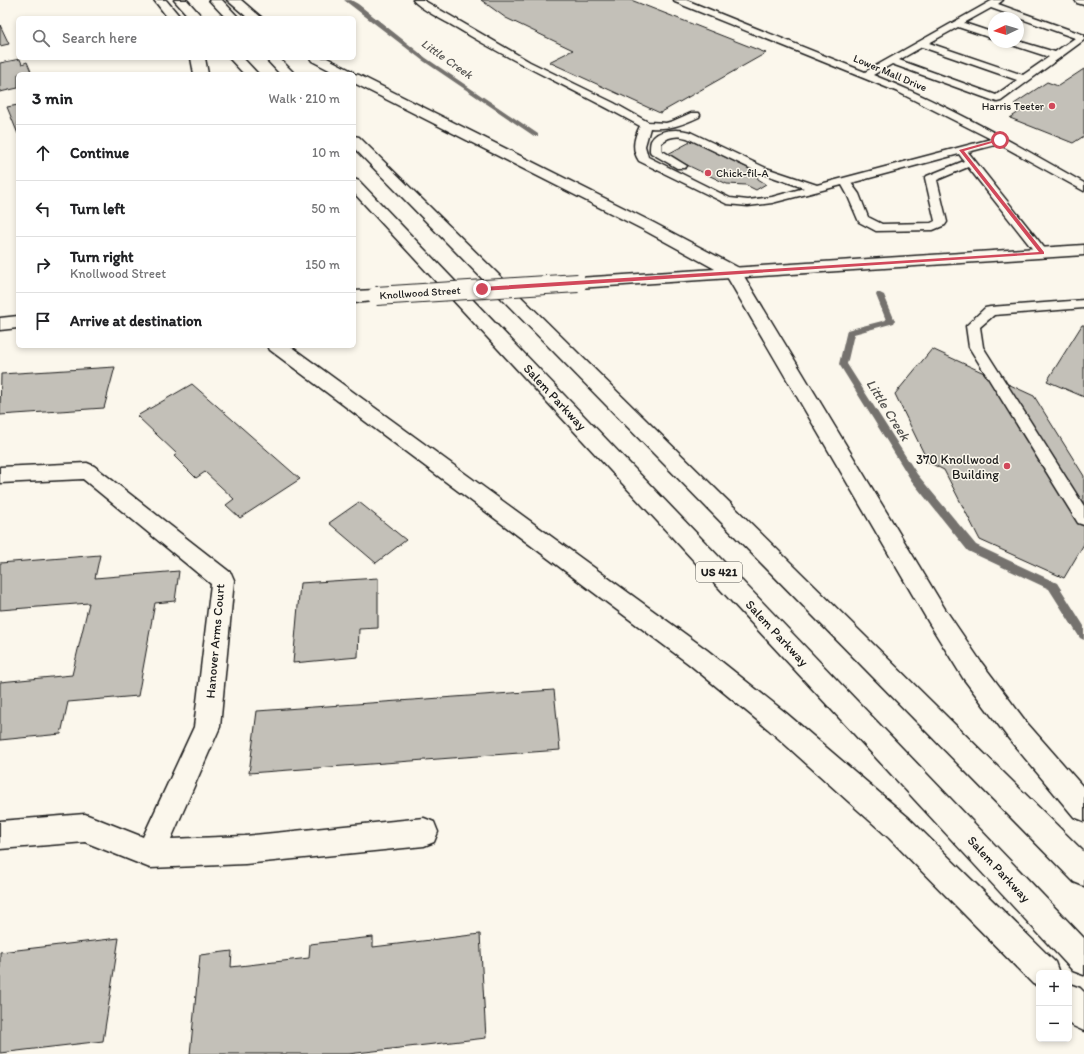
<!DOCTYPE html>
<meta charset="utf-8">
<style>
:root{--surface:#fff;--page:#f6f6f6;--text:#202124;--muted:#757577;--line:#e0e0e0}
body{margin:0;font-family:Itim,sans-serif;background:var(--page);color:var(--text)}
.controls{position:absolute;right:12px;bottom:12px;display:grid;overflow:hidden;border-radius:6px;box-shadow:0 2px 6px #0003}
.controls button{width:36px;height:36px;display:grid;place-items:center;padding:0;border:0;border-bottom:1px solid var(--line);background:var(--surface);color:var(--text);font:20px sans-serif}
.compass{position:absolute;left:988px;top:12px;width:36px;height:36px;border-radius:50%;background:var(--surface);box-shadow:0 2px 6px #0003;rotate:266deg}
.stop{position:absolute;width:12px;height:12px;margin:-9px;border:3px solid #d1495b;border-radius:50%;background:#fff}
.stop.end{background:#d1495b;border-color:#fff;box-shadow:0 1px 4px #0008}
.list{margin:0;padding:0;list-style:none}
h2{display:flex;justify-content:space-between;align-items:center;height:52px;margin:0;padding:0 16px;font-size:17px}
h2 small{font-size:13px;font-weight:400;color:var(--muted)}
.list li{display:grid;grid-template-columns:26px 1fr auto;gap:12px;align-items:center;box-sizing:border-box;height:56px;padding:0 16px;border-top:1px solid var(--line)}
.list b{display:block;font-size:15px;white-space:nowrap}
.list p{margin:0;font-size:13px;white-space:nowrap;color:var(--muted)}
.list em{font-size:13px;font-style:normal;color:var(--muted)}
.icon{flex:none;width:22px;height:22px;fill:none;stroke:currentColor;stroke-width:2;stroke-linecap:round;stroke-linejoin:round}
.map{position:relative;flex:none;width:1084px;height:1054px;overflow:hidden}
.search{position:absolute;background:var(--surface);box-shadow:0 2px 6px #0003;left:16px;top:16px;width:340px;height:44px;display:flex;align-items:center;gap:10px;box-sizing:border-box;padding:0 14px;border-radius:6px;color:var(--muted);font-size:15px}
.panel{position:absolute;background:var(--surface);box-shadow:0 2px 6px #0003;left:16px;top:72px;width:340px;height:276px;border-radius:6px}
.map>svg:first-child{display:block}
.lines{fill:none;stroke-linecap:round;stroke-linejoin:round}
.stream{fill:#74726e;fill-rule:evenodd}
.building{fill:#c3c0b8;stroke:#1c1c1c}
.lane-casing{stroke:#1c1c1c;stroke-width:3}
.street-casing{stroke:#1c1c1c;stroke-width:3}
.secondary-casing{stroke:#1c1c1c;stroke-width:3}
.primary-casing{stroke:#1c1c1c;stroke-width:3}
.highway-casing{stroke:#1c1c1c;stroke-width:3}
.lane{fill:#fbf7ec;fill-rule:evenodd}
.street{fill:#fbf7ec;fill-rule:evenodd}
.secondary{fill:#fbf7ec;fill-rule:evenodd}
.primary{fill:#fbf7ec;fill-rule:evenodd}
.highway{fill:#fbf7ec;fill-rule:evenodd}
.primary-bridge-casing{stroke:#1c1c1c;stroke-width:20;stroke-linecap:butt}
.primary-bridge{stroke:#fbf7ec;stroke-width:18}
.route{fill:#d1495b}
.poi-dot{fill:#d1495b;stroke:#fbf7ec;stroke-width:1.5}
.labels{text-anchor:middle;dominant-baseline:central;stroke-width:3;stroke-linejoin:round;paint-order:stroke}
.far-street-label{font-size:11px;fill:#1c1c1c;stroke:#fbf7ec}
.far-poi-label{font-size:11px;fill:#1c1c1c;stroke:#fbf7ec;text-anchor:end}
.far-water-label{font-size:12px;font-style:italic;fill:#575653;stroke:#fbf7ec}
.shield{fill:#fbf7ec;stroke:#5f5e5a;stroke-width:1}
.shield-label{font-size:12px;font-weight:bold;fill:#1c1c1c}
.street-label{font-size:13px;fill:#1c1c1c;stroke:#fbf7ec}
.poi-label{font-size:13px;fill:#1c1c1c;stroke:#fbf7ec;text-anchor:end}
.water-label{font-size:14px;font-style:italic;fill:#575653;stroke:#fbf7ec}
</style>
<div class="map">
<svg width="1084" height="1054" viewBox="0 0 1084 1054">
<rect width="100%" height="100%" fill="#fbf7ec"/>
<filter id="ink" filterUnits="userSpaceOnUse"><feTurbulence type="fractalNoise" baseFrequency=".025" numOctaves="2"/><feDisplacementMap in="SourceGraphic" scale="8" xChannelSelector="R" yChannelSelector="G"/><feConvolveMatrix kernelMatrix="1 2 1 2 8 2 1 2 1" color-interpolation-filters="sRGB"/></filter>
<g filter="url(#ink)">
<g class="lines">
<g class="stream">
<path d="M344,0H351L358,4L426,58L538,134V136H534L422,60Z"/>
<path d="M877,293H880L884,295L895,321L894,323L854,334L847,364L917,474L976,545L1057,583L1084,626V640L1080,638L1049,589L968,551L911,480L839,364L847,330L886,320L876,295Z"/>
</g>
</g>
<g class="building">
<path d="M481,0H631L766,53L660,113L549,62L573,50L506,18Z"/>
<path d="M0,25L9,44L0,46Z"/>
<path d="M20,59L22,64L27,62L32,74H18V88L0,92V63Z"/>
<path d="M1084,69V136L1073,143L1010,118L1025,108L1014,104L1047,82L1058,86Z"/>
<path d="M18,105V134L7,107Z"/>
<path d="M692,141L756,172L758,179L766,184L756,190L746,185L727,184L666,155Z"/>
<path d="M1082,325H1084V397L1047,381Z"/>
<path d="M932,349L1034,396L1084,476V544L1064,578L980,540L944,470L928,462L895,394Z"/>
<path d="M115,367L104,408L0,415L1,374Z"/>
<path d="M192,384L300,479L240,518L226,505L234,499L205,472L196,478L174,456L177,454L137,416Z"/>
<path d="M359,502L406,540L376,563L329,523Z"/>
<path d="M100,555L95,578L179,571L175,601L155,603L138,696L68,702L61,734L0,740V682L72,675L89,603L0,610V563Z"/>
<path d="M378,578V628L359,629L358,657L293,663L300,583Z"/>
<path d="M554,690L560,750L249,773L257,711Z"/>
<path d="M480,934L486,1038L348,1054H190L200,955L232,951L231,967L309,958L310,944L373,937V947Z"/>
<path d="M119,938L103,1041L0,1053V952Z"/>
</g>
<g class="lines">
<defs>
<g id="lane">
<path d="M413,0H423L530,62L614,103L648,122L666,123L673,121L691,113H699L700,115L699,117C680,126 670,129 650,128L645,146L648,157L730,198L748,200L772,197L804,188L758,172L687,138C677,135 669,136 661,143V150L687,166L685,168H677L651,153L650,151C650,148 650,144 651,141C658,128 679,129 690,132L766,168L817,185L991,139L898,92L675,2L674,0H686L865,72L993,0H1003L998,4L1084,35V40L1001,101L997,102L892,64L873,75C947,104 1015,144 1084,183V191L999,144L968,152L1046,250L1048,253L1046,256H1038L968,167L937,180L947,222L945,225L933,230L876,231L859,222L847,194L842,185L772,203L748,206L727,204L639,161C631,149 634,138 640,126C580,92 516,64 457,28C445,21 420,9 413,0ZM991,8L1075,38L1055,52L1018,41L1007,42L1009,44L1049,57L1023,75L929,43L958,27L994,39V33L964,23ZM922,47L1017,80L996,95L899,60ZM959,154L964,161L927,176L925,178L935,221L931,223L882,224L868,217L859,194L851,183Z"/>
<path d="M1084,300V308L994,315L980,327L983,347L1084,506V525L1078,523L969,347L966,326L985,308L990,307Z"/>
</g>
<path id="street" d="M87,463L94,466L231,573L234,580L220,727L171,839L245,836L424,818L434,822L438,832L434,842L424,846L245,864L150,868L85,842L0,849V821L85,814L143,837L194,727L211,584L83,479L0,483V467Z"/>
<path id="secondary" d="M18,316V328L0,330V318Z"/>
<g id="primary">
<path d="M1075,0H1084V5L1077,3Z"/>
<path d="M1084,245V255L578,288L572,287L569,283L572,279L578,278Z"/>
<path d="M376,290L382,292L385,296L382,300L354,303V291Z"/>
</g>
<g id="highway">
<path d="M154,0H166L181,18H168Z"/>
<path d="M174,0H187L203,18H190Z"/>
<path d="M209,0H222L239,18H226Z"/>
<path d="M227,0H241L262,18H248Z"/>
<path d="M191,58H205L208,74H194Z"/>
<path d="M229,58H243L258,74H244Z"/>
<path d="M265,58H279L295,74H280Z"/>
<path d="M310,58H327L352,71L354,74L359,75L654,223L739,268L945,609L981,662L1027,723L1084,788V821L1074,817L1009,739L963,678L929,623L726,275L642,229L354,83V74H337L312,61Z"/>
<path d="M354,136L359,137L1084,852V886L1074,882L354,148Z"/>
<path d="M354,179L359,181L1084,938V975L1073,971L354,193Z"/>
<path d="M268,346H290L707,650L786,713L909,818L1055,962L1059,973H1039V986L1033,984L889,838L768,729L689,664L270,350Z"/>
<path d="M1069,984L1080,988L1084,992V1031L1073,1026L1069,1022Z"/>
</g>
</defs>
<use href="#lane" class="lane-casing"/>
<use href="#street" class="street-casing"/>
<use href="#secondary" class="secondary-casing"/>
<use href="#primary" class="primary-casing"/>
<use href="#highway" class="highway-casing"/>
<use href="#lane" class="lane"/>
<use href="#street" class="street"/>
<use href="#secondary" class="secondary"/>
<use href="#primary" class="primary"/>
<use href="#highway" class="highway"/>
<defs>
<path id="primary-bridge" d="M376,296L578,283"/>
</defs>
<use href="#primary-bridge" class="primary-bridge-casing"/>
<use href="#primary-bridge" class="primary-bridge"/>
</g>
</g>
<path class="route" d="M999,139L1002,140L964,151L1044,252V254L482,291L479,289L482,287L1039,252L959,150Z"/>
<g class="poi-dot">
<circle cx="1052" cy="106" r="4"/>
<circle cx="708" cy="173" r="4"/>
<circle cx="1007" cy="466" r="4"/>
</g>
<g class="labels">
<g class="far-street-label">
<text transform="translate(890 73) rotate(23)">Lower Mall Drive</text>
<text transform="translate(420 293) rotate(-4)">Knollwood Street</text>
</g>
<g class="far-poi-label">
<text x="1044" y="106">Harris Teeter</text>
<text x="716" y="173" text-anchor="start">Chick-fil-A</text>
</g>
<g class="far-water-label">
<text transform="translate(447 59) rotate(35)">Little Creek</text>
</g>
<rect class="shield" x="696" y="562" width="46" height="20" rx="3"/>
<g class="shield-label">
<text x="719" y="572">US 421</text>
</g>
<g class="street-label">
<text transform="translate(555 397) rotate(47)">Salem Parkway</text>
<text transform="translate(777 633) rotate(47)">Salem Parkway</text>
<text transform="translate(215 641) rotate(-85)">Hanover Arms Court</text>
<text transform="translate(999 869) rotate(47)">Salem Parkway</text>
</g>
<g class="poi-label">
<text x="999" y="459">370 Knollwood<tspan x="999" dy="15">Building</tspan></text>
</g>
<g class="water-label">
<text transform="translate(888 410) rotate(58)">Little Creek</text>
</g>
</g>
</svg>
<div class="controls">
<button>+</button>
<button>−</button>
</div>
<svg class="compass" viewBox="-18 -18 36 36"><path d="M0-13l5 13h-10z" fill="#e53935"/><path d="M0 13l5-13h-10z" fill="#757577"/></svg>
<div class="stop" style="left:1000px;top:140px"></div>
<div class="stop end" style="left:482px;top:289px"></div>
<div class="search"><svg class="icon" aria-label="search" viewBox="0 0 24 24"><circle cx="10" cy="10" r="6"/><path d="M15 15l6 6"/></svg>Search here</div>
<section class="panel">
<h2>3 min<small>Walk · 210 m</small></h2>
<ul class="list">
<li><svg class="icon" aria-label="ahead" viewBox="0 0 24 24"><path d="M12 20V5M6 11l6-6 6 6"/></svg><div><b>Continue</b></div><em>10 m</em></li>
<li><svg class="icon" aria-label="left" viewBox="0 0 24 24"><path d="M17 20v-9H6M10 6l-5 5 5 5"/></svg><div><b>Turn left</b></div><em>50 m</em></li>
<li><svg class="icon" aria-label="right" viewBox="0 0 24 24"><path d="M7 20v-9h11M14 6l5 5-5 5"/></svg><div><b>Turn right</b><p>Knollwood Street</p></div><em>150 m</em></li>
<li><svg class="icon" aria-label="arrive" viewBox="0 0 24 24"><path d="M6 21V4h12l-3 4 3 4H6"/></svg><div><b>Arrive at destination</b></div></li>
</ul>
</section>
</div>
